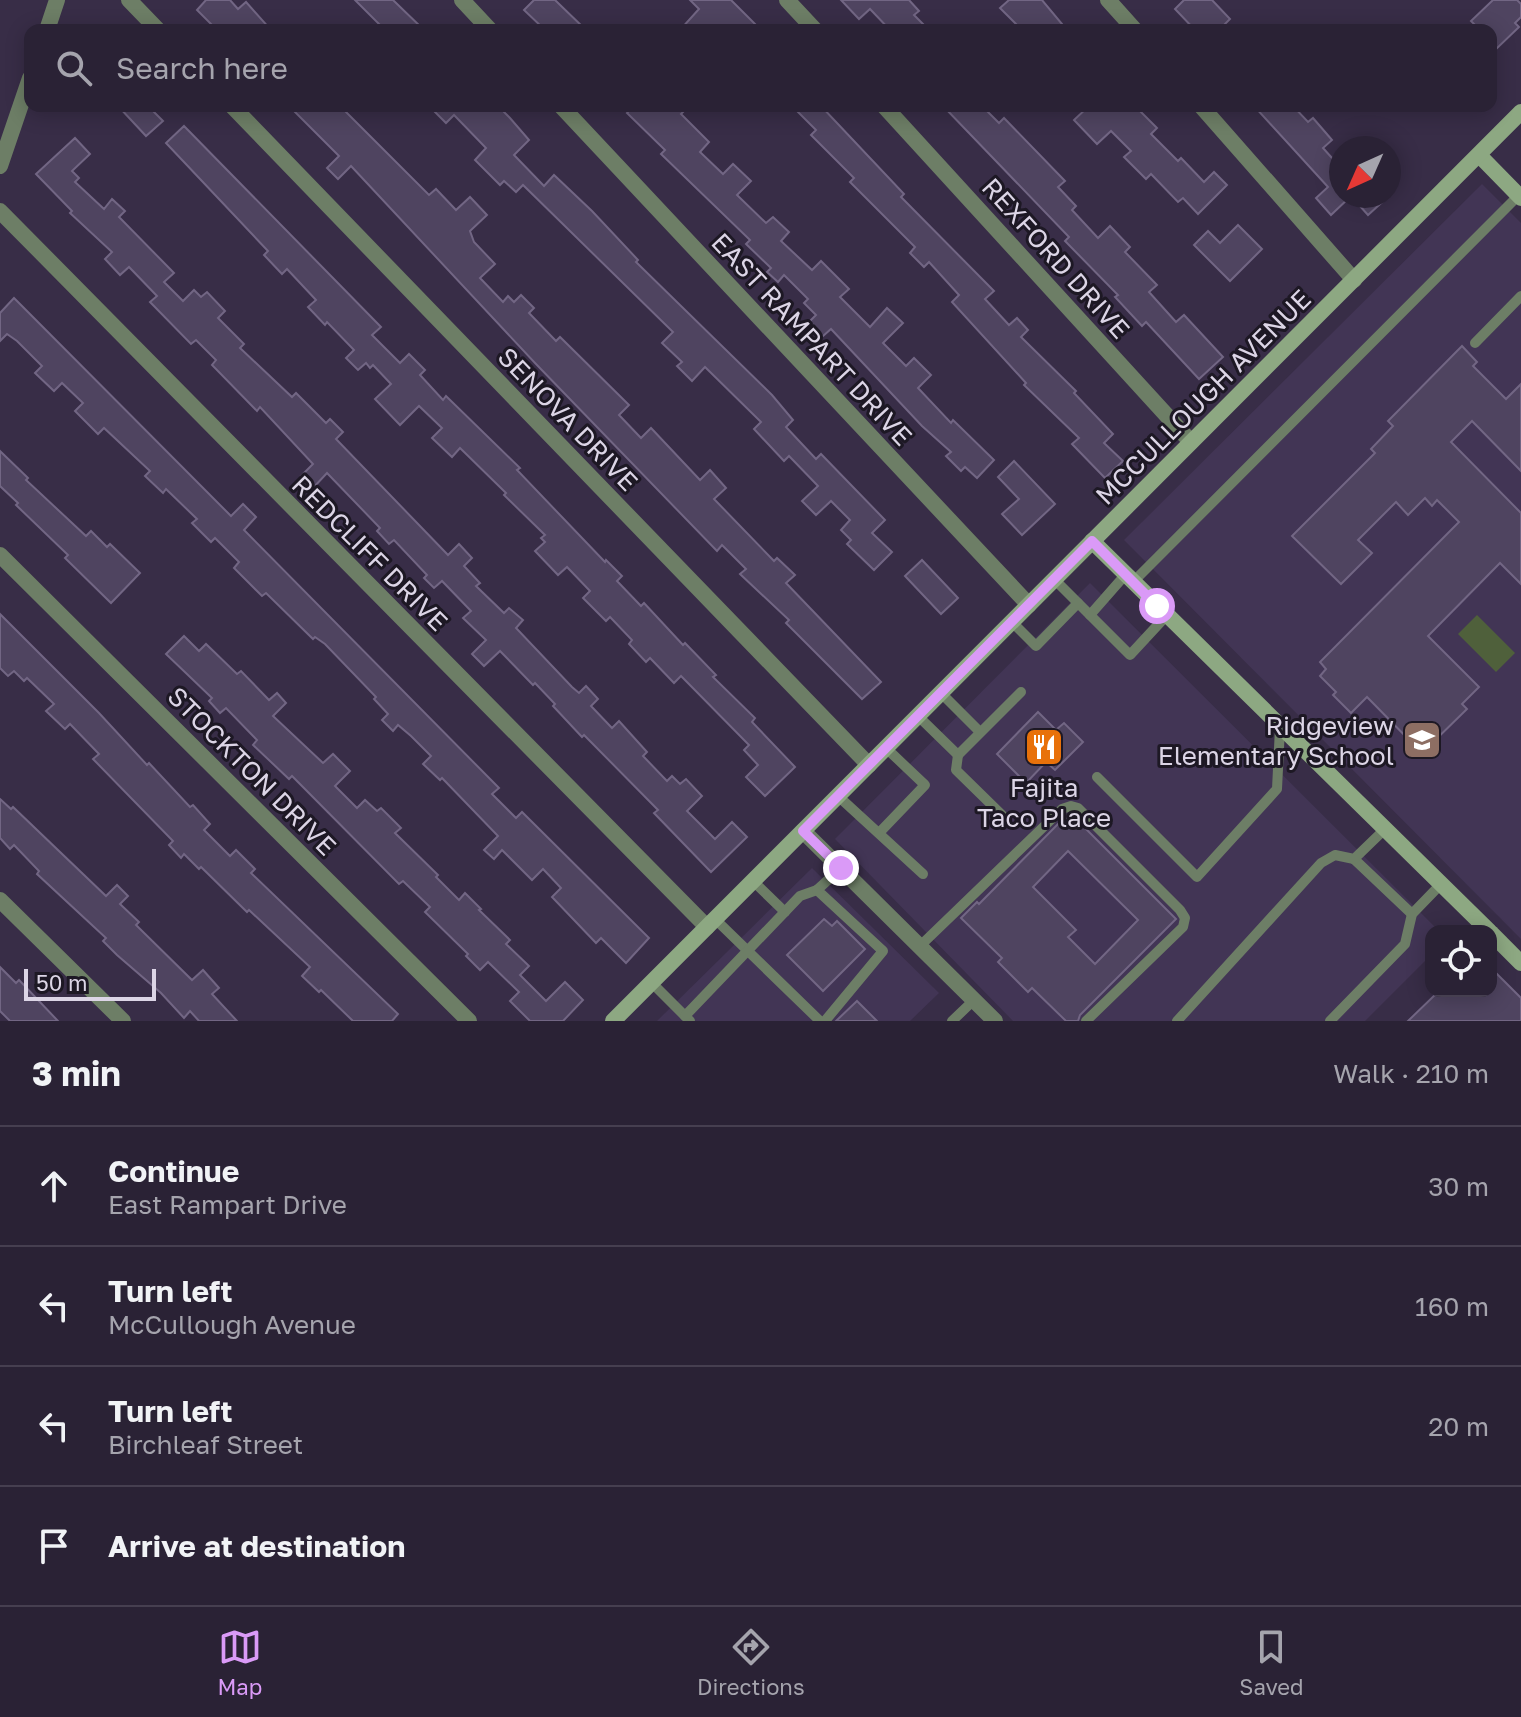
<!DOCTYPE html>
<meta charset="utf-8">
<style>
:root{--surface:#2a2235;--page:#362f41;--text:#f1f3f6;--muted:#a5a4ad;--line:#463f50;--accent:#da9af7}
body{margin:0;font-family:"Golos Text",sans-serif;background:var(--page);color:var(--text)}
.controls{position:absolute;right:24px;bottom:24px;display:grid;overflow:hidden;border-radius:16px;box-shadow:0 4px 20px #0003}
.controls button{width:72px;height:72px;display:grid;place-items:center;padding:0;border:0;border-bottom:2px solid var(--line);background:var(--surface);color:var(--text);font:40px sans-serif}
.compass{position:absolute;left:1329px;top:136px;width:72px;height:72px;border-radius:50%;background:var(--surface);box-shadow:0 4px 20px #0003;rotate:225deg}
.scale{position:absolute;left:24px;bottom:20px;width:132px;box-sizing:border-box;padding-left:8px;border:4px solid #dcd5e6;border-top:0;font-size:22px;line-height:28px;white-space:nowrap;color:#dcd5e6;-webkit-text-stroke:6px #1d1824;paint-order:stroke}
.stop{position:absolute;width:24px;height:24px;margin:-18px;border:6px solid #da9af7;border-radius:50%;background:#fff}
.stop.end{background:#da9af7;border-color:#fff;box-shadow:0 2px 8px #0008}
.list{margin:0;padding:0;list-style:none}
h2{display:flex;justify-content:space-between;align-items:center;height:104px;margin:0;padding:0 32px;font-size:34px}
h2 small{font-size:26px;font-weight:400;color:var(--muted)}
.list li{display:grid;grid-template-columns:52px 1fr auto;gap:24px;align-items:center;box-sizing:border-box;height:120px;padding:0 32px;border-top:2px solid var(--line)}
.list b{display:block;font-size:30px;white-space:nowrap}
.list p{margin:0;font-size:26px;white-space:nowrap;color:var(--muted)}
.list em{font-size:26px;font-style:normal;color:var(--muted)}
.icon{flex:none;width:44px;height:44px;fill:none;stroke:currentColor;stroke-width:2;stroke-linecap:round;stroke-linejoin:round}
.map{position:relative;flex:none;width:1521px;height:1021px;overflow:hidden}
.search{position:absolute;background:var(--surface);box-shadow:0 4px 20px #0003;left:24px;right:24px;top:24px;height:88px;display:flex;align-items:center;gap:20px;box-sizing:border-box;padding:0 28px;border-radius:16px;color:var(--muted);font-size:30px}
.sheet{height:584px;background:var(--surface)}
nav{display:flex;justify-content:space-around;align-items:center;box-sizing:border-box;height:112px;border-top:2px solid var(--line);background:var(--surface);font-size:22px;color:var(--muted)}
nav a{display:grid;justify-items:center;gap:4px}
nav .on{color:var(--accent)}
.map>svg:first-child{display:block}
.built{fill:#423555}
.green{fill:#4f603b}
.building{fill:#4f4460;stroke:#726684;stroke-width:2;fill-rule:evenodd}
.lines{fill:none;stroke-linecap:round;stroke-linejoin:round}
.lane{stroke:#6d7e66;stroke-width:10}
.street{stroke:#6d7e66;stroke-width:16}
.secondary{stroke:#8da882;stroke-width:16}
.route{stroke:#da9af7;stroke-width:10}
.labels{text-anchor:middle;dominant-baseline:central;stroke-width:6;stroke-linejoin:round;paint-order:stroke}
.street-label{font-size:26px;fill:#dcd5e6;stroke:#1d1824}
.poi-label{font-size:26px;fill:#dcd5e6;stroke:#1d1824;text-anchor:end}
</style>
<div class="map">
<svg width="1521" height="1021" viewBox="0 0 1521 1021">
<rect width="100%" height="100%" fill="#382d47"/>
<g class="built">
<path d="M1482,184L1521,223V939L1124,540Z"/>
<path d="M1090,583L1439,931H1431V955L1365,1021H1013L835,839Z"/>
<path d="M812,868L939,993L910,1021H657Z"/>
</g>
<path class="green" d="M1477,615L1515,653L1496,672L1458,634Z"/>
<g class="building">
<path d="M206,0H230L238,9L246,2L271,30H217L197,10Z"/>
<path d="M355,0H393L424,30H385Z"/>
<path d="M534,0H555L586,30H545L524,10Z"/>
<path d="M690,0H731L761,30H680L699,9Z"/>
<path d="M841,0H909L919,11L914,15L929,30H890L870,9L859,19Z"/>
<path d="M1009,0H1042L1067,30H1022L1000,8Z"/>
<path d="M1184,0H1212L1230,19L1219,30H1195L1175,9Z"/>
<path d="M1493,0H1517L1521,4V17L1515,23L1519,27L1491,54V30H1480L1471,21Z"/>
<path d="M118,106H148L163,121L146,136Z"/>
<path d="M289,106H340L429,195L436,189L456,210L470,197L487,215L470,231L474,242L495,264L480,278L503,302L508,296L514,302L521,295L534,308L529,313L556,341L560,337L629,405L619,415L641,438L651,428L700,480L710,470L726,488L714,499L774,561L777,558L795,575L786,583L881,682L862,699L786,623L789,620L740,574L746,569L722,545L717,551L535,363L351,166L338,179L327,168L339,156Z"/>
<path d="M429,106H498L510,118L529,140L514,155L544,186L554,175L592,211L638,260L636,262L772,395L793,420L786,427L816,459L821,454L885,520L872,533L892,552L874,570L847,544L851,540L841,530L850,520L831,501L816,515L802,501L818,486L789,456L784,461L754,429L761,422L705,367L692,381L677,366L682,362L662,343L673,332L523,185L516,192L504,181L500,185L475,160L486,148L454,115L446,123Z"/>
<path d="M634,106H689L681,114L709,142L700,152L723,174L733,164L751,181L737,195L766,223L773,217L789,232L781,241L812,270L821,261L849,289L840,297L870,327L887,308L903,323L883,343L906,366L914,358L931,375L918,388L951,423L953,420L994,460L977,478L965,467L961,471L946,456L951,452L922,426L831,329L822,337L808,323L816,315L804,303L808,299L784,275L778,282L767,272L771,268L746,244L750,240L661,154L665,150L627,113Z"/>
<path d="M792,106H821L904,194L901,197L994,291L985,299L1009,325L1017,318L1028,330L1021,337L1076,391L1074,393L1113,434L1104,443L1123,461L1105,478L1072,444L1079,438L1024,385L1026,383L952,302L959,295L929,262L924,267L910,253L915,247L850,182L854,178L811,135L816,130Z"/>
<path d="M943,106H982L999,123L1004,118L1065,181L1058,187L1076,206L1072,210L1098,238L1110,226L1130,247L1125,252L1157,285L1149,292L1176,322L1184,315L1223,357L1199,379L1146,322L1142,326L1115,297L1118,295L1065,241L1069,237Z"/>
<path d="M1089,106H1135L1157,128L1151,134L1178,161L1181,158L1204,182L1214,172L1227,185L1198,214L1183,198L1178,202L1151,174L1146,179L1124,157L1131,151L1111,131L1097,144L1074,120Z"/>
<path d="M1254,106H1293L1308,122L1313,118L1332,140L1323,148L1341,168V196H1389L1368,215L1351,196L1331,215L1316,198L1328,187Z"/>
<path d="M184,126L381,327L372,335L400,363L409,354L425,370L420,375L443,400L446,396L520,468L517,470L605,562L606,560L622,576L617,581L641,606L644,603L683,645L685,643L716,675L713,677L755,718L752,722L795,767L765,796L746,777L758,765L744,750L749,745L681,676L674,683L650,658L646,662L629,644L632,640L610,617L606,621L583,598L590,591L567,567L558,575L535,551L545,542L541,538L545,535L504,495L506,493L460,448L452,457L432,438L442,428L419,406L400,425L375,399L391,384L373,365L370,368L366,363L358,370L346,358L354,350L327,322L325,325L308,307L316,300L287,269L282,274L264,255L268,251L166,143Z"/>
<path d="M75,138L90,154L72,171L79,178L75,182L104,209L112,199L125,211L119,217L174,273L164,282L183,301L194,290L201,297L207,292L225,311L218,318L244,344L240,348L292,397L296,393L326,423L330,419L343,432L336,439L448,555L459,544L472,558L464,566L480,583L476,586L504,613L509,608L523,620L516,628L572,687L579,693L586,686L598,699L591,706L612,728L619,721L647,752L643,756L667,781L672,776L680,784L686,779L702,796L687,811L715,839L732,822L747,837L711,872L654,813L658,810L584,735L582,737L553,706L555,704L535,683L533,685L500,651L484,666L472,654L486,640L463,618L471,611L442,581L434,588L424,578L427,575L394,540L389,544L377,531L380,528L327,473L313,488L301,476L313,464L260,407L257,411L212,365L216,360L196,340L191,344L150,302L157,296L129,267L120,275L105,259L112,252L70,213L72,211L36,174Z"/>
<path d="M1238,225L1262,249L1230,281L1194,245L1208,231L1220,243Z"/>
<path d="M14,298L231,516L243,504L256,517L244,530L499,788L492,794L516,818L522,812L649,938L626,963L601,938L596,943L552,897L561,888L543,869L532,880L502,850L494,859L484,850L498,836L442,778L440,780L423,764L431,756L411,736L398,725L393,731L382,720L388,714L374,699L376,697L325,644L315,637L313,639L266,593L262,596L234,568L239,562L215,538L211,542L192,523L197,519L166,489L163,493L145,476L150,471L104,428L98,434L75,411L83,403L62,383L54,391L35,373L42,366L17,341L7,334L0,341V313Z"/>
<path d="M1462,346L1477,362L1473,366L1506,399L1521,384V471L1472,421L1451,442L1521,513V584L1500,563L1428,636L1479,687L1462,704L1467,709L1422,753L1367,697L1351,713L1333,695L1336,692L1320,676L1326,669L1320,662L1459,522L1437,500L1432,506L1425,498L1408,515L1396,502L1358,540L1372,553L1341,584L1292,536L1375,453L1371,449L1393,426L1388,421Z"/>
<path d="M0,451L28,478L26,480L86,536L91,531L107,547L110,544L140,573L111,603L65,558L68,555L16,505L18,503L0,486Z"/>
<path d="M1014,461L1055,504L1022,535L1002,514L1019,499L998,477Z"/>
<path d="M922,560L958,598L941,614L905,576Z"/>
<path d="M0,614L99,713L147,765L149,763L190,807L193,805L210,824L204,830L230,856L236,850L255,869L251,873L398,1014L392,1021H353L321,990L319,992L302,976L310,967L249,910L247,912L201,867L199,869L184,854L181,858L169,845L173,841L93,759L99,754L70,724L65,729L46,711L54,704L27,678L24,681L14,671L8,676L0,668Z"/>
<path d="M184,636L199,651L206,644L237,674L241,671L269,700L277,693L286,703L273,716L323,763L333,754L350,771L335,786L357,808L365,800L377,811L381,808L401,828L395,833L438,875L436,877L459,900L465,893L481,909L479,910L510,940L506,944L529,966L520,975L546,1001L565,982L583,1000L563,1021H530L510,1001L519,992L488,962L480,970L466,956L468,954L425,912L430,907L403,881L399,884L292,776L289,779L253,745L257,740L226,708L220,713L209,701L212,698L166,654Z"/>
<path d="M1038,712L1056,730L1064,723L1083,742L1055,770L1046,762L1026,783L997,754Z"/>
<path d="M0,799L11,809L13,807L106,896L117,885L128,896L120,904L139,922L136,925L192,980L203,970L219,988L212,994L237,1021H199L190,1011L184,1018L161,993L117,955L103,941L106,938L37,874L39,871L14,845L10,849L0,838Z"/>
<path d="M1071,814L1176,919L1080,1015L1078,1021H1066L1032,988L1028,992L998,962L1002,958L961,918L977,902L979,904L1059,823ZM1068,851L1138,920L1095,964L1068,937L1076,930L1033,887Z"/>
<path d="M824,919L832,926L837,921L865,949L823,991L787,955Z"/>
<path d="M0,967L16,983L19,980L58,1021H10L0,1011Z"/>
<path d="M1491,968L1521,998V1021H1408L1439,991H1491Z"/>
<path d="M857,1001L877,1021H836Z"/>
</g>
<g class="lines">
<g class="lane">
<path d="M1475,343L1521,296"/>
<path d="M1054,579L1130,655L1167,615"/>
<path d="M1133,582L1519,195"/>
<path d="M1090,615L1126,574"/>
<path d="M1012,622L1036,646L1078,603"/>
<path d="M941,693L980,732"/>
<path d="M918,716L958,755L1021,692"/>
<path d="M958,755L956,770L1002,815"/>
<path d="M1097,777L1197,877L1277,789L1280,728"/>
<path d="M838,796L923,874"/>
<path d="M879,833L925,785L886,748"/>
<path d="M1354,859L1412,914"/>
<path d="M753,881L785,912"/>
<path d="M715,919L820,1021"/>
<path d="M920,946L1062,809L1071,806L1078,808L1180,910L1185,918L1183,927L1086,1021"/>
<path d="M652,983L690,1021"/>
<path d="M685,1016L800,896L817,890"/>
<path d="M825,1021L883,951L817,890L841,868"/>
<path d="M952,1021L974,1000"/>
<path d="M1177,1021L1321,863L1335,855L1354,859L1385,829"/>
<path d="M1330,1021L1405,944L1412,914L1441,884"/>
</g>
<g class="street">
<path d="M129,0L158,30"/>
<path d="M462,0L490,30"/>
<path d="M787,0L815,30"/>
<path d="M1108,0L1135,30"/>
<path d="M47,30L57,0"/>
<path d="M232,106L869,765"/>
<path d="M561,106L1029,605"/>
<path d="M884,106L1191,442"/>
<path d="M1201,106L1354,280"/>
<path d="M0,166L30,78"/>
<path d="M0,211L707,927"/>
<path d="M0,555L469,1021"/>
<path d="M803,831L995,1021"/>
<path d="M0,900L123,1021"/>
</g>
<g class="secondary">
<path d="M1479,155L1521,198"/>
<path d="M1092,541L1489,931"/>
<path d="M1491,933L1521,963"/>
<path d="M613,1021L1521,112"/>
</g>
</g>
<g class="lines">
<path class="route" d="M841,868L803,831L1092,541L1157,606"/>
</g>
<defs>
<symbol id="school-square" viewBox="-11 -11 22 22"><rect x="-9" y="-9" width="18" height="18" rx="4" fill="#8d6e63" stroke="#1d1824"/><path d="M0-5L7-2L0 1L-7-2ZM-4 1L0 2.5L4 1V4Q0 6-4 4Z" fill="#fff"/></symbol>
<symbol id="restaurant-square" viewBox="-11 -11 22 22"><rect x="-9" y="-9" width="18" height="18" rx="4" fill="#e8710a" stroke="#1d1824"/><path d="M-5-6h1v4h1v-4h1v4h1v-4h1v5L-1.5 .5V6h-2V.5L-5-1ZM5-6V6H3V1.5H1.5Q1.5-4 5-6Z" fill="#fff"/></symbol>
</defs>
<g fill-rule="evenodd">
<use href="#school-square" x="1400" y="718" width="44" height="44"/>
<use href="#restaurant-square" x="1022" y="725" width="44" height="44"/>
</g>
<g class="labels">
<g class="street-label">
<text transform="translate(1056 258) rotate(48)">REXFORD DRIVE</text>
<text transform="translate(812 339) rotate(47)">EAST RAMPART DRIVE</text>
<text transform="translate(1203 397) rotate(-45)">MCCULLOUGH AVENUE</text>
<text transform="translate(568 419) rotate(46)">SENOVA DRIVE</text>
<text transform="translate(370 553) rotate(45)">REDCLIFF DRIVE</text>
<text transform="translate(252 771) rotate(45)">STOCKTON DRIVE</text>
</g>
<g class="poi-label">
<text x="1394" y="725">Ridgeview<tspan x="1394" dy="30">Elementary School</tspan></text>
<text x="1044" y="787" text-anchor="middle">Fajita<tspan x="1044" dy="30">Taco Place</tspan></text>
</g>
</g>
</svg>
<div class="controls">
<button><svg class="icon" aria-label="locate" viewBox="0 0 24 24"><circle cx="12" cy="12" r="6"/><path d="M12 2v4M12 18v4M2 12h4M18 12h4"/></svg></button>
</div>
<svg class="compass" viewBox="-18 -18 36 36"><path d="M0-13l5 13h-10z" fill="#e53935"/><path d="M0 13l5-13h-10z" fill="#a5a4ad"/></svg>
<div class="scale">50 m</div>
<div class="stop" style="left:1157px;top:606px"></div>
<div class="stop end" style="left:841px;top:868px"></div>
<div class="search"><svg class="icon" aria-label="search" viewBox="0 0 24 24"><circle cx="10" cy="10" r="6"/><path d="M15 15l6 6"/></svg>Search here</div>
</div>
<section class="sheet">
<h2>3 min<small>Walk · 210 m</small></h2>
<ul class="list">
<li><svg class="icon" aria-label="ahead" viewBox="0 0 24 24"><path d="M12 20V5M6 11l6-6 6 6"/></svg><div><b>Continue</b><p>East Rampart Drive</p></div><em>30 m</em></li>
<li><svg class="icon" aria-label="left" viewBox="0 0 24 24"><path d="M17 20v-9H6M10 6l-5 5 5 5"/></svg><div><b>Turn left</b><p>McCullough Avenue</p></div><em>160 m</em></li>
<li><svg class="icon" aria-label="left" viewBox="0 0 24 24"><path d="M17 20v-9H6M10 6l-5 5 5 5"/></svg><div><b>Turn left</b><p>Birchleaf Street</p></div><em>20 m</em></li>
<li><svg class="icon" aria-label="arrive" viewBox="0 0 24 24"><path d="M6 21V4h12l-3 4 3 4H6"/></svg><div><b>Arrive at destination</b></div></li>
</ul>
</section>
<nav>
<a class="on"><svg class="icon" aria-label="map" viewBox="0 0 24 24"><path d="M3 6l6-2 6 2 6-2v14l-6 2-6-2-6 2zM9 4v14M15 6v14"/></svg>Map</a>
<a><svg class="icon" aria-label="directions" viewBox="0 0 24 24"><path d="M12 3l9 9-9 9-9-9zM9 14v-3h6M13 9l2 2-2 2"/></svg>Directions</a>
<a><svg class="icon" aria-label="saved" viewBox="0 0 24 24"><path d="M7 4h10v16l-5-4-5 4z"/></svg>Saved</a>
</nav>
